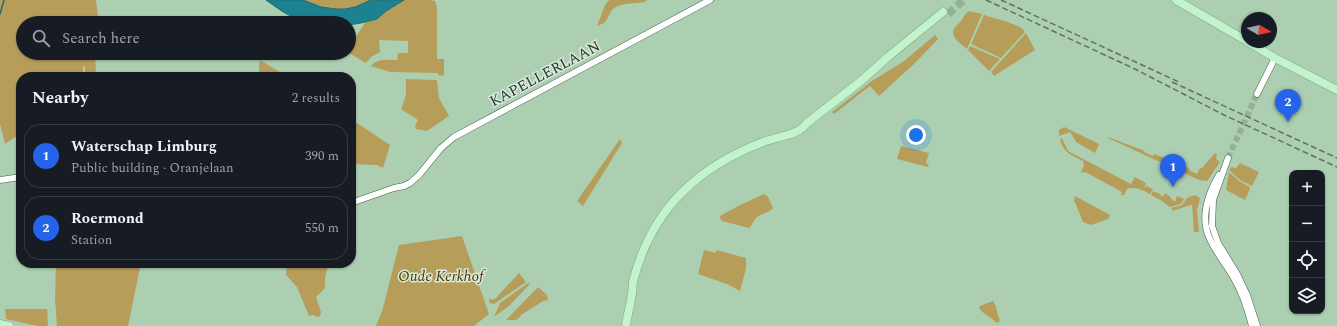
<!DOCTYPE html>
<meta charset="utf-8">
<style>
:root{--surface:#171b24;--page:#242831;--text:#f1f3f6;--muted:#9ea1a6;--line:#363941;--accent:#2563eb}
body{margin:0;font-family:Spectral,serif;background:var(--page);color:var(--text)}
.controls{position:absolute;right:12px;bottom:12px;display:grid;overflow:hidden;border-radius:8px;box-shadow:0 1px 3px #0004}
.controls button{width:36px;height:36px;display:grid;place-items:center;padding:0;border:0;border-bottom:1px solid var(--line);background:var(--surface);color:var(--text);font:20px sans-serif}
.compass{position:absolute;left:1241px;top:12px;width:36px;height:36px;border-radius:50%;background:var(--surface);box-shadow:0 1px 3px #0004;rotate:99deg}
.you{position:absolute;left:916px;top:135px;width:14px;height:14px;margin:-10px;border:3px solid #fff;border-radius:50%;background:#1a73e8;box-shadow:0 0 0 6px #1a73e833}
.badge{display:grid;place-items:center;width:26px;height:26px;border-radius:50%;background:var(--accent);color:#fff;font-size:13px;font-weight:700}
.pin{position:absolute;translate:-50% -33px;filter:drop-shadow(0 1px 2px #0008)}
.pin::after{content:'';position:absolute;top:21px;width:14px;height:12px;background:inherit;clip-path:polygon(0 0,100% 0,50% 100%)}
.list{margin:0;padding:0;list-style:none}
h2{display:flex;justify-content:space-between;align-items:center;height:52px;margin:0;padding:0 16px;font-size:17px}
h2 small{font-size:13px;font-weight:400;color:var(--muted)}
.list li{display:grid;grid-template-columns:26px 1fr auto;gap:12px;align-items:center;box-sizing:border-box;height:64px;margin:0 8px 8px;padding:0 8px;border:1px solid var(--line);border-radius:16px}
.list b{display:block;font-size:15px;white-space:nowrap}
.list p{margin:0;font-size:13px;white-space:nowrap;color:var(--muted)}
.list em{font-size:13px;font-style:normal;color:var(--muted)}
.icon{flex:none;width:22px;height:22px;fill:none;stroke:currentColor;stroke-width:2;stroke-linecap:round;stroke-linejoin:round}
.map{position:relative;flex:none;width:1337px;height:326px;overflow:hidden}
.search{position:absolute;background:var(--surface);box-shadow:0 1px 3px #0004;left:16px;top:16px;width:340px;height:44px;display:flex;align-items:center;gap:10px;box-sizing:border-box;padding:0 14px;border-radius:22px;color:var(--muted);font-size:15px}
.panel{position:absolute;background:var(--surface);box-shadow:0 1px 3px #0004;left:16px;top:72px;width:340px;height:196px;border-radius:16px}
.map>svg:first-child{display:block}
.green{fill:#b69e5a}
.water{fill:#1c8291;stroke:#206c73}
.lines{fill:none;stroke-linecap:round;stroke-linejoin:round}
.stream{stroke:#206c73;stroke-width:1.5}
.minor-tunnel{stroke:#92b197;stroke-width:6;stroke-dasharray:6 3;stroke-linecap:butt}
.major-tunnel{stroke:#92b197;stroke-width:8;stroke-dasharray:8 4;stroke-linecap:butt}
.minor-casing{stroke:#3e5e45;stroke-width:7}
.major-casing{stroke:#72ac7f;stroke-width:9}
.minor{stroke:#fff;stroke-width:6}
.major{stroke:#c2f3cd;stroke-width:8}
.rail{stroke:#5d7361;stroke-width:1.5;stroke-dasharray:6 3;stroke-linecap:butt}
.labels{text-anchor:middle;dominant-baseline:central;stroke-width:3;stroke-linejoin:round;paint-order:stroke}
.street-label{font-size:15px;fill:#29372c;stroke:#d9eadb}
.park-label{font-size:15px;font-style:italic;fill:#493800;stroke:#d9eadb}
</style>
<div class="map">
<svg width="1337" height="326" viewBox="0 0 1337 326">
<rect width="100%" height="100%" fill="#accfb2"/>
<g class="green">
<path d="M0,0H96L98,17L97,23H23V53H95L96,75V77H85V67L83,66V77H21V107L20,108L21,133L5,144L0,124Z"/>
<path d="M266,0H429L435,1L437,8V59H444V75L440,76L437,73L390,72L371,66C377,58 388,60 397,60L398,53H408V41L379,40L380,52L371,57L366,63L349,53V48L366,21C327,25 298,25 266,0Z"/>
<path d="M609,0H647L645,2C636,4 621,2 613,9C609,13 608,19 604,23L597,26L605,5Z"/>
<path d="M969,11L982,14L967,49C961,44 950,37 954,29C955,26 959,24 961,21C964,17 964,14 969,11Z"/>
<path d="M984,15C993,18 1021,24 1025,32L1001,58L971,44Z"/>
<path d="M1026,33L1035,50L994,76L991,72Z"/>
<path d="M935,35L938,39L915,63L879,96L870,86L834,114L832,112L872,81L904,61Z"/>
<path d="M970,46L1000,59L989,71L968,50Z"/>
<path d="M260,60L288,77H259V65Z"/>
<path d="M406,79L437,80L439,98L449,116L427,131L416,129L415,125L418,120L401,109L406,95Z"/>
<path d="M351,119L390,145L383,168L377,165L351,164Z"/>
<path d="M1064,127L1099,144L1095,153L1076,142L1070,132L1059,136V130Z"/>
<path d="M1108,137L1145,151L1144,152L1153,156L1154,154L1167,159V161L1175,164L1176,163L1189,168V170L1197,174L1200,168H1202L1215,153L1217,154L1216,159L1220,162L1207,181L1199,180L1108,138Z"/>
<path d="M1062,138L1068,151L1131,184L1135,177L1146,183L1144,188L1146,186L1153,189L1150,194C1142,190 1136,186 1127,189L1124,195H1121L1122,192L1087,173L1082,172V174L1081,171L1084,166L1083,161C1070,154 1065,154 1060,140Z"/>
<path d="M620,139L622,143L583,206L577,201Z"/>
<path d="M901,146L929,153L926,163L929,165L928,167L897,159Z"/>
<path d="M1240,163L1259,172L1252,186L1240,180L1229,170L1231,167L1236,168Z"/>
<path d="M1229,172L1239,181L1250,187L1249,189H1250L1245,200L1226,190Z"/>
<path d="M1153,191L1160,194L1162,197L1166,193L1175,202L1177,196L1184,199L1181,204L1170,207L1162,201L1151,195Z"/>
<path d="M764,194L768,197L773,208C769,213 762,213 757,217C754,220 752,225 749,228L722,221L720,218V216L740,205Z"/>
<path d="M1195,195L1200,198L1197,211L1199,232H1194L1192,205C1185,206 1179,209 1173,211L1171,208L1182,205L1187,198Z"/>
<path d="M1075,196L1110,215L1108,219L1091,225L1083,222L1074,200Z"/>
<path d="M462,236L489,314L474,326H376L383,308L399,245Z"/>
<path d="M704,250L716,253V250L746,258V269L740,291L727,284L698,274Z"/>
<path d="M56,263H141L128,326H57L55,299Z"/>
<path d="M287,263H329L325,278V288L316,297L321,312L320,316L318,317L313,315L309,316L297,287L286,275Z"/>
<path d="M519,273L526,282L494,304L490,303L489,301L490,298L492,300L495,299Z"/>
<path d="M528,283L530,284L509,306L494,317L500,303Z"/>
<path d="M538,287L547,295L548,300L543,301L521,315V316L516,320H506Z"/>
<path d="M993,301L997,308H996L1000,321L997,323C992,318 983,314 979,308L980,306Z"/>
<path d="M5,309H47L48,326H37L6,319Z"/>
</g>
<path class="water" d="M266,0H303L321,7L336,9H345L355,7L371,0H404L386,11L377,19L361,23L349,25V23C333,23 315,24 299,19C287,16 276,7 266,0Z"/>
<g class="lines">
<path class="stream" d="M0,14L4,0"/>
<path class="minor-tunnel" d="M1228,158L1257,94"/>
<path class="major-tunnel" d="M948,14L964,0"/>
<defs>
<g id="minor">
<path d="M1257,94L1275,58"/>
<path d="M1228,158L1213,200L1212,226L1218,243L1237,274L1247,295L1257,326"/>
<path d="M1219,175C1208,194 1200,216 1209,237C1215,252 1227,265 1235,280C1243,294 1248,310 1252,326"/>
<path d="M0,180L21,177"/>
<path d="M351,203L394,188L404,186L410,183L419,175L441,148L454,137L710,0"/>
</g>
<g id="major">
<path d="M1176,0L1247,41"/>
<path d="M1248,42L1275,58L1337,90"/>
<path d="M0,324L9,326"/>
<path d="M626,326C627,315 631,304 632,293C633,288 632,283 634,278C653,208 698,167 763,142C775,137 800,135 807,123L861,81L889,56L943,12"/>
</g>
</defs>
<use href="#minor" class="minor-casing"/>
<use href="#major" class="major-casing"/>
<use href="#minor" class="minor"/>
<use href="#major" class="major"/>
<g class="rail">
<path d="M986,0L1135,69L1224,115L1337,167"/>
<path d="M1001,0L1179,82"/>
<path d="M1172,82L1337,158"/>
</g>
</g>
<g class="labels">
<g class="street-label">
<text transform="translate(545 74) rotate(-28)">KAPELLERLAAN</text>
</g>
<g class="park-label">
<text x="441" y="276">Oude Kerkhof</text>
</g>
</g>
</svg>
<div class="controls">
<button>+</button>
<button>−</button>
<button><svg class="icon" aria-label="locate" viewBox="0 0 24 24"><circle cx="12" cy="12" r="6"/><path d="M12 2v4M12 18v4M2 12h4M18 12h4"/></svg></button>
<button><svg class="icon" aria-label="layers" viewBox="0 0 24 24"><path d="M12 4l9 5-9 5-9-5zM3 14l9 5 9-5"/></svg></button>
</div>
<svg class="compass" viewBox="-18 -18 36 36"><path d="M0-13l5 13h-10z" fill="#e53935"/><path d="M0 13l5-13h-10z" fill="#9ea1a6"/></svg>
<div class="you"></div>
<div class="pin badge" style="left:1173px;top:187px">1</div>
<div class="pin badge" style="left:1288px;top:122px">2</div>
<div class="search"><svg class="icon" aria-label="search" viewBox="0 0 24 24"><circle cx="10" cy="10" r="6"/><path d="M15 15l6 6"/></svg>Search here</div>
<section class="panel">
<h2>Nearby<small>2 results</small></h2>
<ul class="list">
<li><span class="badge">1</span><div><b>Waterschap Limburg</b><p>Public building · Oranjelaan</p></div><em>390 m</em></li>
<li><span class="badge">2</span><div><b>Roermond</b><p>Station</p></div><em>550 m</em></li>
</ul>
</section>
</div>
